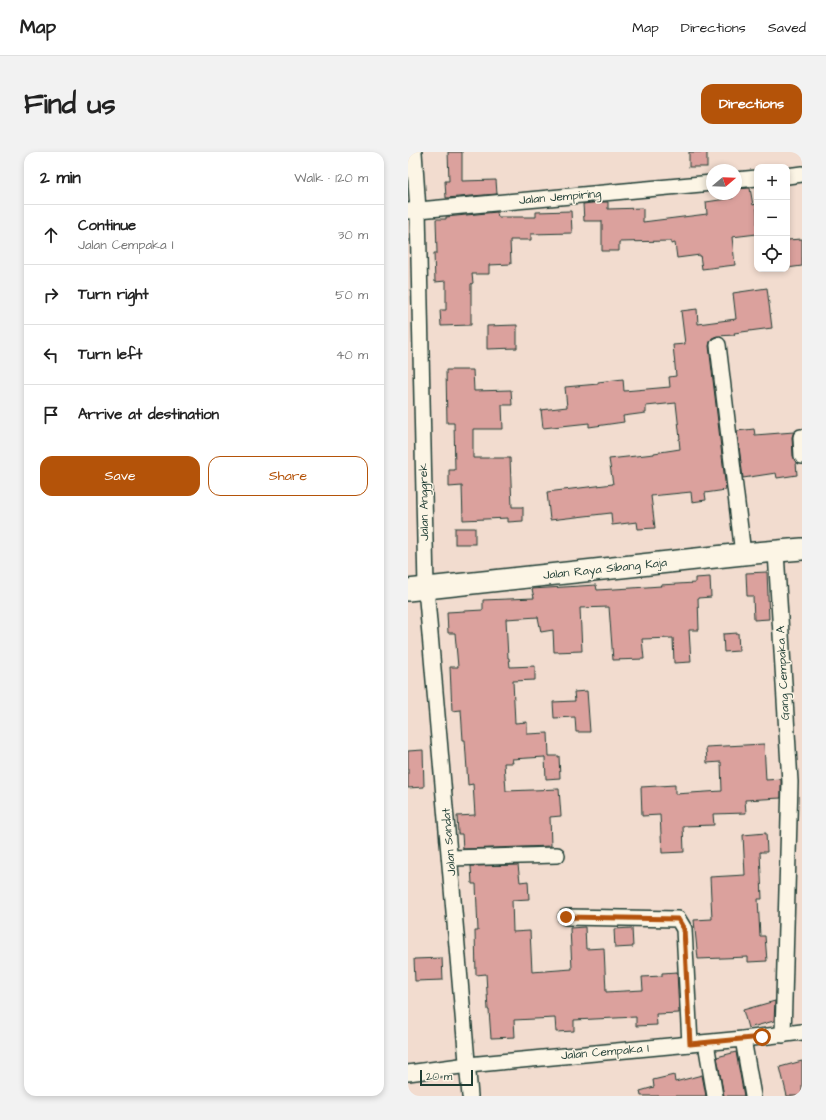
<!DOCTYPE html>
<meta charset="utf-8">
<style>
:root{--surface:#fff;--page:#f2f2f2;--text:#222;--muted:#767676;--line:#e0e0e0;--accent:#b45309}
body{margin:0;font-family:"Architects Daughter",sans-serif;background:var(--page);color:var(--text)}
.controls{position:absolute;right:12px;top:12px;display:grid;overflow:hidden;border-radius:8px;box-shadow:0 2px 6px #0003}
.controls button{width:36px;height:36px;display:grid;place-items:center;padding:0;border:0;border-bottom:1px solid var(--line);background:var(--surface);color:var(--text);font:20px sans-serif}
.compass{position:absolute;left:298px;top:12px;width:36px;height:36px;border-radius:50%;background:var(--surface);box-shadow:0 2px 6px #0003;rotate:71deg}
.scale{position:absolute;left:12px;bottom:10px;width:53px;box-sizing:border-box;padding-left:4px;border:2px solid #1f3d34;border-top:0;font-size:11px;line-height:14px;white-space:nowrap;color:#1f3d34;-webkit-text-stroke:3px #fcf5e5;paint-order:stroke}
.stop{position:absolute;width:12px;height:12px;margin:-9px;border:3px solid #b45309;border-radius:50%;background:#fff}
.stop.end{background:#b45309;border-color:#fff;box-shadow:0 1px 4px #0008}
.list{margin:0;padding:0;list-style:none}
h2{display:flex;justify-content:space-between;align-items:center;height:52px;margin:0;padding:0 16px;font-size:17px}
h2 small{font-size:13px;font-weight:400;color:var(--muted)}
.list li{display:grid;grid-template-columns:26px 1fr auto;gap:12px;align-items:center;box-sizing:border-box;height:60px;padding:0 16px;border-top:1px solid var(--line)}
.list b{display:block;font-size:15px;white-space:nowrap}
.list p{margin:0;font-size:13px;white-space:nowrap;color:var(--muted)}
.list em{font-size:13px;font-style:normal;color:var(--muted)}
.actions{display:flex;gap:8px;padding:12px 16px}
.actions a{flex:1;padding:9px 0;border:1px solid var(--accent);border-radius:12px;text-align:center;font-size:14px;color:var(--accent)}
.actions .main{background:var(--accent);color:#fff}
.icon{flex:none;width:22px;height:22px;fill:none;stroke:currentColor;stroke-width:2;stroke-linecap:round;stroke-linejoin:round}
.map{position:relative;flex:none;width:394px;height:944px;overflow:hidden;border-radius:12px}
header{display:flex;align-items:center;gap:24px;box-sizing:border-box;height:56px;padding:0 20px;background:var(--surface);border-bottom:1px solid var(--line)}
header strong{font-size:19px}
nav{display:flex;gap:22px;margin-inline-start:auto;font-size:14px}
.intro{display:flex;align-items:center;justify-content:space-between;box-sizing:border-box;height:96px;padding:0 24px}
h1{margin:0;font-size:28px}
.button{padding:10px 18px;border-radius:12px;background:var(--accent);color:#fff;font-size:14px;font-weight:700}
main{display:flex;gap:24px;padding:0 24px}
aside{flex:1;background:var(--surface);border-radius:12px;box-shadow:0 2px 6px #0003}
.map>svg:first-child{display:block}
.building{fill:#dba19d;stroke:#1f3d34}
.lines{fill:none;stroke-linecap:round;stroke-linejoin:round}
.street-casing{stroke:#1f3d34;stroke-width:18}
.secondary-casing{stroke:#1f3d34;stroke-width:24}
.street{stroke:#fcf5e5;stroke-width:15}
.secondary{stroke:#fcf5e5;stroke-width:21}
.route{stroke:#b45309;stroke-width:5}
.labels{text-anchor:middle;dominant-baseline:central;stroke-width:3;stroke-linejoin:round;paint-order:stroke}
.street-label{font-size:12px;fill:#1f3d34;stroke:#fcf5e5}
</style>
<header>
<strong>Map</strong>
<nav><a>Map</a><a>Directions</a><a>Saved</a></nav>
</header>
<div class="intro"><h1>Find us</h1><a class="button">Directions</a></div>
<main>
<aside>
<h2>2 min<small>Walk · 120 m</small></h2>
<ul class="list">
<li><svg class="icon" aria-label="ahead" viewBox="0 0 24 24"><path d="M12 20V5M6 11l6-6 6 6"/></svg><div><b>Continue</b><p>Jalan Cempaka I</p></div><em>30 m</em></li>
<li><svg class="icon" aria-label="right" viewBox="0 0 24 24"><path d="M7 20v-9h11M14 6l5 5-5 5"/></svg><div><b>Turn right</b></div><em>50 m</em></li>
<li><svg class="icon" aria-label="left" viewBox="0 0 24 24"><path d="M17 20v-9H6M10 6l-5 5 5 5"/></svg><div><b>Turn left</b></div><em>40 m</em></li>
<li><svg class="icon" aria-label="arrive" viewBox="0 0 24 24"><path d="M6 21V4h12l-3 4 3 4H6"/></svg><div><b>Arrive at destination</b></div></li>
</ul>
<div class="actions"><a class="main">Save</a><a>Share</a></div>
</aside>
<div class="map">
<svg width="394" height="944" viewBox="0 0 394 944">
<rect width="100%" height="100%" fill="#f2dccf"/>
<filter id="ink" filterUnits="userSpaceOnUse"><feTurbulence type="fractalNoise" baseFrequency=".025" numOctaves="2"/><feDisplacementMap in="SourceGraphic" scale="8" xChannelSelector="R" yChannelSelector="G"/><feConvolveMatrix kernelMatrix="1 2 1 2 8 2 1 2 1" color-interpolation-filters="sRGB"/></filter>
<g filter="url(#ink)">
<g class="building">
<path d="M40,0H54V29L88,28L89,42L38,46L37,29H41Z"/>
<rect x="281" y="0" width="18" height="15"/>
<path d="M342,36L345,53L348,52L349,63V82L324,85L327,113L294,117L292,103L269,106L267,91L263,92V89L211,90V99H194V69H176L175,52L193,50H200V57L235,56V70L299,62L298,50L325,46L324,42H328V37Z"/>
<path d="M163,59L164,81L123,82V88H102L103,112L81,113V122H64L65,131L63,132V173L33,174L32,158H38V129L27,130L26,101H29L28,67H38V65L89,60L90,65H128V60Z"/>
<path d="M394,87V114L379,116V88Z"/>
<path d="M359,136L364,176L326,181L327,183L309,184L304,186L302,190L301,194L318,338L297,341L298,348L284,350L283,340L243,344L247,376L230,377L229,370L204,373L203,361L142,368L139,340L205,332L201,307L246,302V301L272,297L271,287H272L268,251L238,254V261L215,264L216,270L181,275V271L135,276L133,258L159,255L157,235L190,232V230L215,227L216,239L262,235L261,225L268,224L265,193L277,192L273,159L289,157L290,172L328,167L325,141Z"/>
<path d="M109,173V196L79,197V174Z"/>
<path d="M38,218H65L66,239L103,238L104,253H94L95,277H65V306H102L104,355H115V369L100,370V366L55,368L54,334L41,335V318H47L46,271H39Z"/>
<path d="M346,277L347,283L386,280L384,285L385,304L388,310L389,323L369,326L368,321L335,326L329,279Z"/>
<rect x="47" y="376" width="20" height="16"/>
<path d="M359,420L361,467L346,468L345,444H339L338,421Z"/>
<path d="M302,425L303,445L290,446L291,478H281L283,510L266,511L265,486L234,487L236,507L205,508L201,455L172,456L174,499L146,500L145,478L133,480L130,465L98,467L100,506H101L102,515L127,514V528L105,529L107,571L119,570V582L140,581L141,604H151L152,626L138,627L137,605L104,607L105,611H96L98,639L151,637L153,664L142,665L143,694L55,697L54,682H50L49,664L67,663L65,632L60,633L57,588H55L53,558L44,559L42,515H50L47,481H40L39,460L75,458V448L126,446L124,437L188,433L189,438L224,436L253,434L252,433L287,431V426Z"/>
<path d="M330,481L331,499L316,500L315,482Z"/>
<path d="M179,539L182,580H168L167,565L146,566L145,550L167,549L166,540Z"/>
<path d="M356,592L358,628L373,627V646L337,648L338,661L305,662L306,673L275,674L276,700L254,701L252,663L234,664L233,635L267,633V642L314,639L313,610L299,611L298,595Z"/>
<path d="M15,598L16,635L0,636V599Z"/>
<path d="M358,681L359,700H352L354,747H350L352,784H357L359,809L340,810V805L290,807L286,768L304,767L302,725L337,723L335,683Z"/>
<path d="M110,713L112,730L120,729L121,747L104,748L105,780L122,779L124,820L164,817L162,776L177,775L178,797L196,796L198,840L235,838L234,825L254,824V821L269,820L271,861L248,862L249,873L228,874V865L166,868V879L148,880L147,866L106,868L107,885L83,886L81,858H80L78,822L68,823L67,779H70L68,732H64L63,714Z"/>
<path d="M224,776L225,795L207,796L206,777Z"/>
<path d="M34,806L35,828L7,829L6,807Z"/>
<path d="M367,849L366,869L340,876L335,858Z"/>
<path d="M328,900L336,944H316L309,905Z"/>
<path d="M394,909V944H379L372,915Z"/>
<path d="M266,923L267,930L294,923L298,944H233L232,939L246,935L245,928Z"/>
</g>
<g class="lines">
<defs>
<g id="street">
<path d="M6,0L10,58L18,436L62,944"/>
<path d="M379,24L394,22"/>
<path d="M328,28L349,26"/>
<path d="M0,59L304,31"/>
<path d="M310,193L335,402"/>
<path d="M393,285L394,304"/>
<path d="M368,400L382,630L375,883"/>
<path d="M42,706L149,703"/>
<path d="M158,765L270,767L276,777L282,892"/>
<path d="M335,887L345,944"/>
<path d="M298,891L307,944"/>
<path d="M0,921L60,913L335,887L394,880"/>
</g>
<path id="secondary" d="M0,438L335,402L394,397"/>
</defs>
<use href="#street" class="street-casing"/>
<use href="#secondary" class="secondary-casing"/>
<use href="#street" class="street"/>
<use href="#secondary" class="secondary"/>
</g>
</g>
<g class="lines" filter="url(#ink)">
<path class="route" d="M158,765L270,767L276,777L282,892L354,885"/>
</g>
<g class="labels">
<g class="street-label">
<text transform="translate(152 45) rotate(-5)">Jalan Jempiring</text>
<text transform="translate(16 350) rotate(-91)">Jalan Anggrek</text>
<text transform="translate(197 417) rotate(-6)">Jalan Raya Sibang Kaja</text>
<text transform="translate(375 521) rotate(-93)">Gang Cempaka A</text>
<text transform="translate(41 690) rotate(-95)">Jalan Sandat</text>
<text transform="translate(197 900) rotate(-5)">Jalan Cempaka I</text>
</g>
</g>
</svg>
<div class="controls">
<button>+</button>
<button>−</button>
<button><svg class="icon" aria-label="locate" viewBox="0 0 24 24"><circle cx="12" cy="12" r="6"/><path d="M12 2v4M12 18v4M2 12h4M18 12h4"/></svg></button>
</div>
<svg class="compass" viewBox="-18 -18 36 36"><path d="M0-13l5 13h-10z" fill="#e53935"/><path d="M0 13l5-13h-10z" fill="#767676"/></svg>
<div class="scale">20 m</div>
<div class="stop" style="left:354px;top:885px"></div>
<div class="stop end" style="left:158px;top:765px"></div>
</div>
</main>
